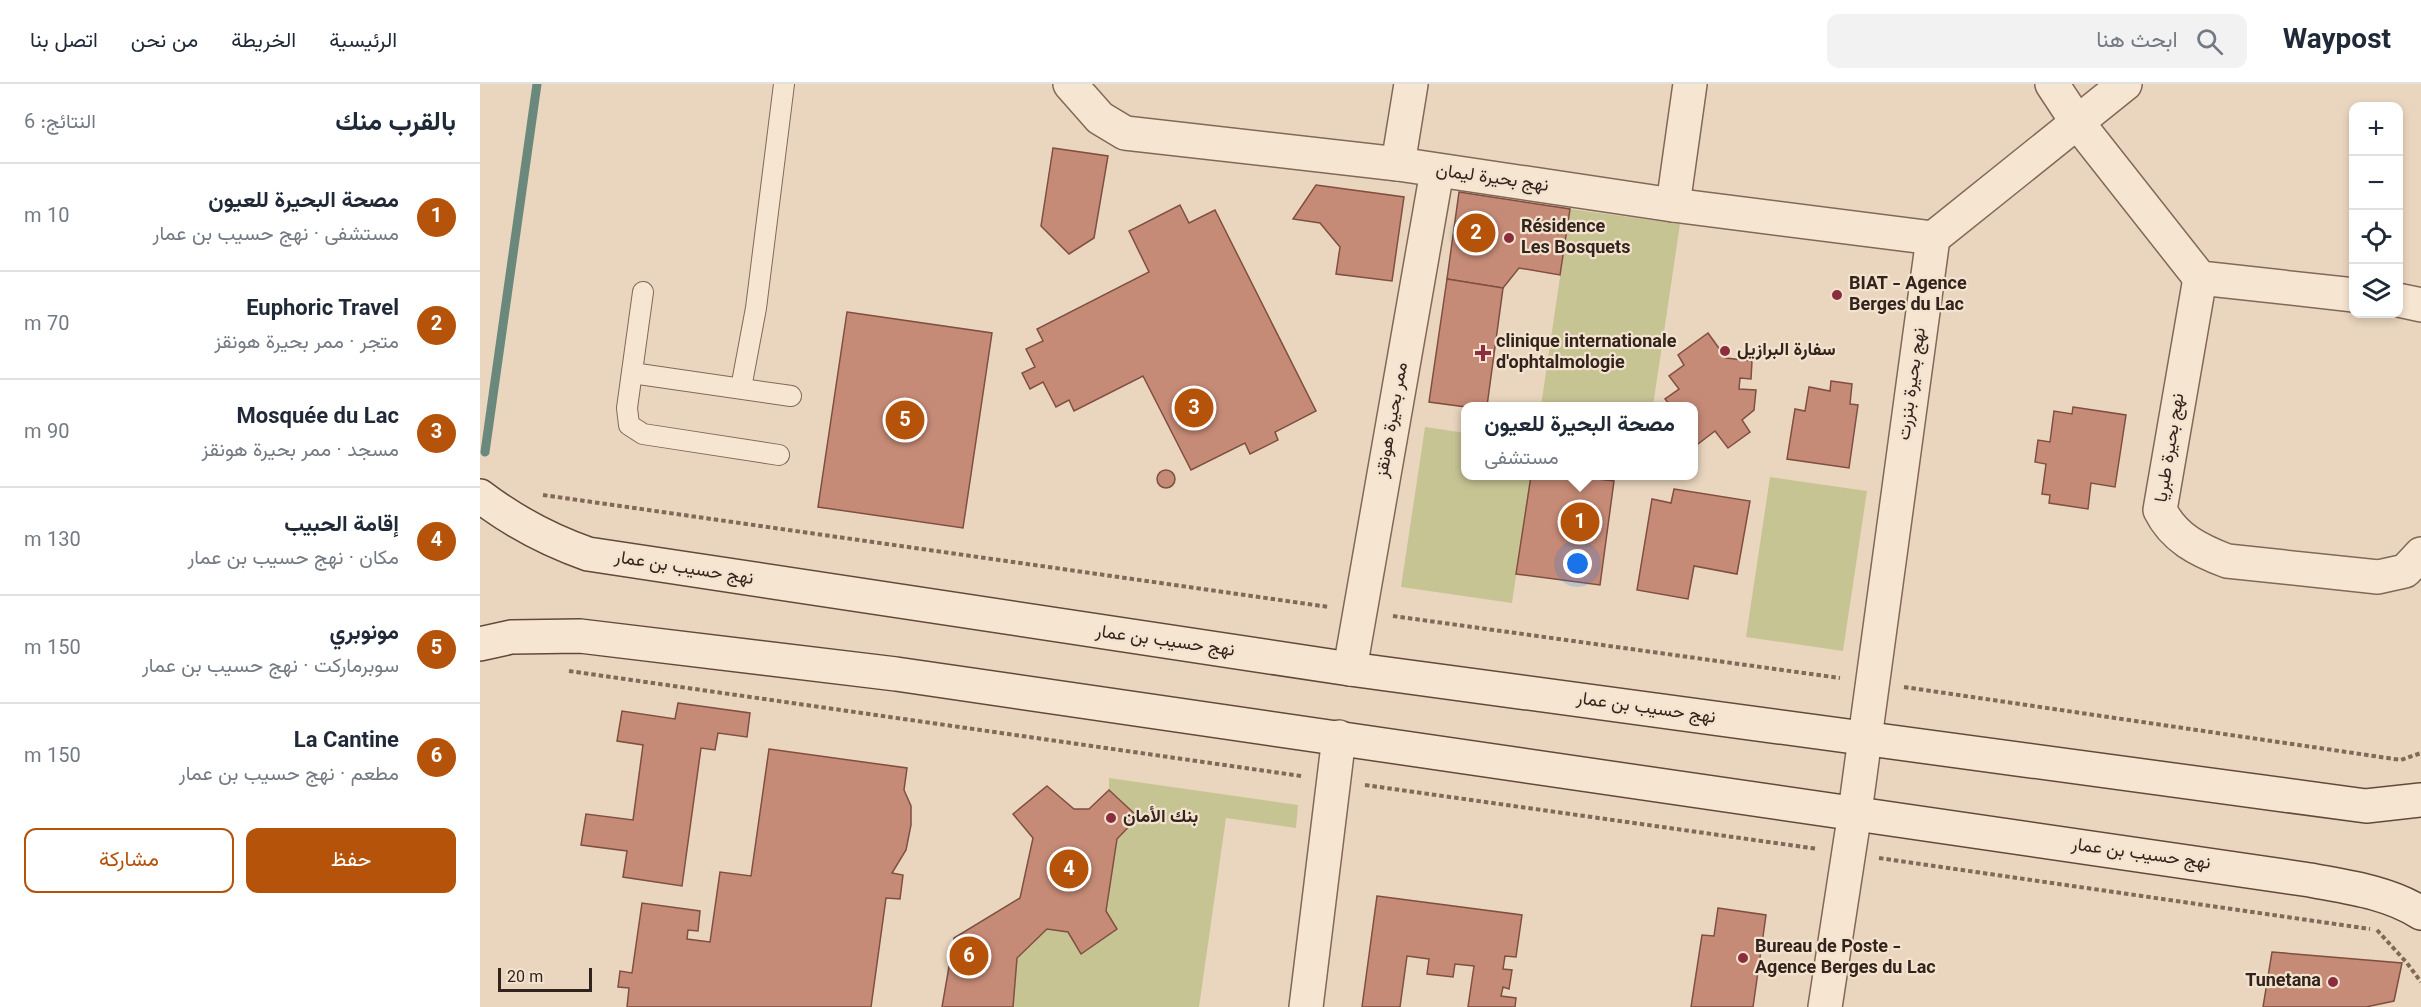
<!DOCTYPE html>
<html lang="ar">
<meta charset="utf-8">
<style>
:root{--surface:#fff;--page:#f2f2f3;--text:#1f2937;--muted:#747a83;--line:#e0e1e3;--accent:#b45309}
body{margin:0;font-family:Georgia,Vazirmatn,serif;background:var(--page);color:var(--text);direction:rtl}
.controls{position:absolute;right:18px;top:18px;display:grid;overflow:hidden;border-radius:12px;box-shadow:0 3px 9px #0003}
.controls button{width:54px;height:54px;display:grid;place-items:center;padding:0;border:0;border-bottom:2px solid var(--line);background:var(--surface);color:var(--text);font:30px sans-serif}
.scale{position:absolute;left:18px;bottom:15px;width:94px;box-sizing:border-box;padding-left:6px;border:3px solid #32231c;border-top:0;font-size:16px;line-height:21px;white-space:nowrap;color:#32231c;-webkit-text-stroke:4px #f2e2ce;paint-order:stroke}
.you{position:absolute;left:1098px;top:480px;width:21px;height:21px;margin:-15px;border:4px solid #fff;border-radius:50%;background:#1a73e8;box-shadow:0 0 0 9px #1a73e833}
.badge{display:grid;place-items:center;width:39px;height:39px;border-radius:50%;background:var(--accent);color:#fff;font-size:20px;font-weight:700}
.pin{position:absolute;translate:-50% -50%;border:3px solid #fff;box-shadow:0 2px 6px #0006}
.popup{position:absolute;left:981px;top:318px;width:237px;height:78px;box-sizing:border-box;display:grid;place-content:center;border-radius:12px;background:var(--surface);filter:drop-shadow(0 2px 4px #0005);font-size:20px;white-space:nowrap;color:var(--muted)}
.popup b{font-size:22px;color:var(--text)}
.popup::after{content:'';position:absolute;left:50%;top:100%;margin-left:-12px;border:12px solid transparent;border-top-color:var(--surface)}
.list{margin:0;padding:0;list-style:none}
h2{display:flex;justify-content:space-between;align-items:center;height:78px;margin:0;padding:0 24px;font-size:26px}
h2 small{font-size:20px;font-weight:400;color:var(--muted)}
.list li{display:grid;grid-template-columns:39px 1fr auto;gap:18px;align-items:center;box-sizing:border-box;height:108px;padding:0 24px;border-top:2px solid var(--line)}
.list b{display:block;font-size:22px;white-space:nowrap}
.list p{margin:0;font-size:20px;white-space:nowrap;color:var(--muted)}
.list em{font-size:20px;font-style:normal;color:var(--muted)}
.actions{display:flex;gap:12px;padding:18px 24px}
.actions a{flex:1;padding:14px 0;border:2px solid var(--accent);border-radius:12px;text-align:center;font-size:21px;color:var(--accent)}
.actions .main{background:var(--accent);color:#fff}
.icon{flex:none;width:33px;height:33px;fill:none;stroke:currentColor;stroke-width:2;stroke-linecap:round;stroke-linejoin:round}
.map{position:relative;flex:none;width:1941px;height:923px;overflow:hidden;direction:ltr}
header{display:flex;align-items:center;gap:36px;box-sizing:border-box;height:84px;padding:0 30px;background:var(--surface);border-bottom:2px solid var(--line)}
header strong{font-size:28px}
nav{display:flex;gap:33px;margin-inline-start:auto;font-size:21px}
.search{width:420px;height:54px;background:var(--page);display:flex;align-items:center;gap:15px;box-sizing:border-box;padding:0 21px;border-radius:12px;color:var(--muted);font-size:22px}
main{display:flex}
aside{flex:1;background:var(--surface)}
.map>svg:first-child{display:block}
.green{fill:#c7c494}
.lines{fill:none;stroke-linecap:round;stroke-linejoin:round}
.stream{stroke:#6a897c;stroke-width:9}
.building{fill:#c68b77;stroke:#7f4f40;stroke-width:1.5}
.lane-casing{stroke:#816859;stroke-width:22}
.street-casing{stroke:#816859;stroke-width:36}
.secondary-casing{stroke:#63493c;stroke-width:36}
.path{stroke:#816859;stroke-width:4;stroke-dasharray:4.5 3;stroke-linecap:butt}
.lane{stroke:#f6e5d1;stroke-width:20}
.street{stroke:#f6e5d1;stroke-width:33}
.secondary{stroke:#f6e5d1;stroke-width:33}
.poi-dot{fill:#8c2d3e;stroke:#f2e2ce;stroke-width:2}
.labels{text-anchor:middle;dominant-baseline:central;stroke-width:4.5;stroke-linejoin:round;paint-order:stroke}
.street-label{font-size:18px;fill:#32231c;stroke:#f2e2ce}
.poi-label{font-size:18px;font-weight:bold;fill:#32231c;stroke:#f2e2ce;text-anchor:start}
</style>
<header>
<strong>Waypost</strong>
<div class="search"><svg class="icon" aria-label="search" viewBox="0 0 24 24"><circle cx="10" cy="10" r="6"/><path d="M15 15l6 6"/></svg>ابحث هنا</div>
<nav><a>الرئيسية</a><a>الخريطة</a><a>من نحن</a><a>اتصل بنا</a></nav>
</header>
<main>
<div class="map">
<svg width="1941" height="923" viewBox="0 0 1941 923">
<rect width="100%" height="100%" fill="#ead6bf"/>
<g class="green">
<path d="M1090,125L1200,140L1173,322H1061Z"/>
<path d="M945,343L986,349V392H1051L1032,519L921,503Z"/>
<path d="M1290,393L1387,407L1363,567L1266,553Z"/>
<path d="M629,694L818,721L816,744L746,734L719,923H533L537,874L567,845L588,848L601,870L637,845L626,827L637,755L658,733L629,706Z"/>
</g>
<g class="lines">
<path class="stream" d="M5,368L57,0"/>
</g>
<g class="building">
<path d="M573,64L628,72L614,154L589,170L561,142Z"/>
<path d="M836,101L924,113L912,197L856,190L860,163L840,139L813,135Z"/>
<path d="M979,108L1090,125L1080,191L1039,184L1023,204L967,195Z"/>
<path d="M700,121L709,139L735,126L836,327L795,348L798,356L770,370L765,359L711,386L663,292L594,327L589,316L576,323L563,298L550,305L542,289L555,283L546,265L563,257L557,245L669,188L649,147Z"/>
<path d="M967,195L1023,204L1007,322L986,323L949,318Z"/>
<path d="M367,228L512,249L483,444L338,423Z"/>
<path d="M1228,249L1246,274L1272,277L1271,295L1260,294L1259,305L1276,306L1274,326L1262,336L1270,348L1248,364L1235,347L1218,360L1214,354V322H1191L1185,315L1199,305L1189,292L1204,281L1198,271Z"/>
<path d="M1351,297L1372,300L1370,320L1378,321L1369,384L1307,375L1315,325L1325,327L1329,303L1350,307Z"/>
<path d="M1593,323L1646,331L1635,403L1611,399L1608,425L1569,419L1570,411L1562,410L1566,380L1555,378L1558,356L1570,358L1574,327L1592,330Z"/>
<circle cx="686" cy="395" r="9"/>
<path d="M1051,392H1093L1134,397L1120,501L1036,490Z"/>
<path d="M1194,405L1270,417L1257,490L1214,482L1208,515L1157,506L1172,415L1191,419Z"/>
<path d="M198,619L270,629L267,653L238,649L235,666L221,664L202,802L143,793L147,767L101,761L106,730L153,736L163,661L137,657L142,627L195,635Z"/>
<path d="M289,665L427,684L424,706L431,722V741L426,766L412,789L423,791L420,815L406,814L391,923H147L149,904L138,903L140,887L152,889L162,819L220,827L218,847L208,846L207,855L230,858L240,788L271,792Z"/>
<path d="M567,702L594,725H609L629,706L658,733L637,755L626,827L637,845L601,870L588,848L567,845L537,874L533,923H462L474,854L540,814L553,754L533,730Z"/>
<path d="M897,812L1042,831L1036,873L1025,872L1023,885L1032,886L1029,905L1023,903L1021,912L1036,914L1035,923H988L994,882L975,880L973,893L947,890L949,875L927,872L920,923H882Z"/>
<path d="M1238,824L1286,831L1273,923H1211L1222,851L1234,852Z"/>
<path d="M1792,868L1922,879L1914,917L1886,923H1783Z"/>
</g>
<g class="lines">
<defs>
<g id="lane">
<path d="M163,208L147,324L149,341L163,350L299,371"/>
<path d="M152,289L311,312"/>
<path d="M261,304L276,224L304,0"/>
</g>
<g id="street">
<path d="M590,0L620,34L645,49L918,80L1193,121L1453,154"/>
<path d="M1572,0L1597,38L1720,194L1874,211"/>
<path d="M918,80L931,0"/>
<path d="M1193,121L1210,0"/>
<path d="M1720,194L1680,426C1694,454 1718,466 1747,477L1898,493L1925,487L1941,470"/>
<path d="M1918,216L1941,221"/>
<path d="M870,585L957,87"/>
<path d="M826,923L859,653"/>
<path d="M1345,923L1375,728L1453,154L1645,0"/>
</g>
<g id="secondary">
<path d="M0,412C34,438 68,456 108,470L870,585L1886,722L1941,716"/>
<path d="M0,560L31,553L100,552L416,590L1830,796C1867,803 1908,808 1941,829"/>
</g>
</defs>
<use href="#lane" class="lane-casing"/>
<use href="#street" class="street-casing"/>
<use href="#secondary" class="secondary-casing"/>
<g class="path">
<path d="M63,411L849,523"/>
<path d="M913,532L1360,594"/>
<path d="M89,587L821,692"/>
<path d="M1424,603L1921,676L1941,669"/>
<path d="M885,701L1338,765"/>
<path d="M1399,774L1890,845"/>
<path d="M1897,846L1927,879L1941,898"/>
</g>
<use href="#lane" class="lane"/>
<use href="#street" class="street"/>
<use href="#secondary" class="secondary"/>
</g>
<g class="poi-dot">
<circle cx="1029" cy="154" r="6"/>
<circle cx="1357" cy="211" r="6"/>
<circle cx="1245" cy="267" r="6"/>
<path d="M1000 260h6v6h6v6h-6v6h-6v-6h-6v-6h6z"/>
<circle cx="631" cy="734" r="6"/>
<circle cx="1263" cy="874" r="6"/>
<circle cx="1853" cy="898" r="6"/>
</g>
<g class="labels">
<g class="street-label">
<text transform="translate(1012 95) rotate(8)">نهج بحيرة ليمان</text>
<text transform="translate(1433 300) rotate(-82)">نهج بحيرة بنزرت</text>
<text transform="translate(913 336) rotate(-80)">ممر بحيرة هونقز</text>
<text transform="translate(1691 364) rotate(-81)">نهج بحيرة طبريا</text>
<text transform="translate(204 485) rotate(9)">نهج حسيب بن عمار</text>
<text transform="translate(685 558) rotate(8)">نهج حسيب بن عمار</text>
<text transform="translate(1166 625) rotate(8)">نهج حسيب بن عمار</text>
<text transform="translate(1661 771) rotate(8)">نهج حسيب بن عمار</text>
</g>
<g class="poi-label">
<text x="1041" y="144">Résidence<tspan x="1041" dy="21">Les Bosquets</tspan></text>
<text x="1369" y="201">BIAT - Agence<tspan x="1369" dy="21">Berges du Lac</tspan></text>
<text x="1016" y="259">clinique internationale<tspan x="1016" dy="21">d'ophtalmologie</tspan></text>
<text x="1257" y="267">سفارة البرازيل</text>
<text x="643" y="734">بنك الأمان</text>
<text x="1275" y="864">Bureau de Poste -<tspan x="1275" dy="21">Agence Berges du Lac</tspan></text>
<text x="1841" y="898" text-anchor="end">Tunetana</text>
</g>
</g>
</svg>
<div class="controls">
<button>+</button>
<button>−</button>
<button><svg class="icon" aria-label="locate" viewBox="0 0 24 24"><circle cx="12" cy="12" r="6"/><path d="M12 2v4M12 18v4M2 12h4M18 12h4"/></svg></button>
<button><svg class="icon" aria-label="layers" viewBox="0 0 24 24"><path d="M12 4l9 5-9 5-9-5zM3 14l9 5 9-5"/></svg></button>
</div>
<div class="scale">20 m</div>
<div class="you"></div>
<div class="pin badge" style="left:1100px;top:438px">1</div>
<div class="popup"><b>مصحة البحيرة للعيون</b>مستشفى</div>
<div class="pin badge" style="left:996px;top:149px">2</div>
<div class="pin badge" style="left:714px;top:324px">3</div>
<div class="pin badge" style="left:589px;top:785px">4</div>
<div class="pin badge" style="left:425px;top:336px">5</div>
<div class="pin badge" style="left:489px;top:872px">6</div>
</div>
<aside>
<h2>بالقرب منك<small>النتائج: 6</small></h2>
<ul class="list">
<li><span class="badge">1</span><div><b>مصحة البحيرة للعيون</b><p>مستشفى · نهج حسيب بن عمار</p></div><em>10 m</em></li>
<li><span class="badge">2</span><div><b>Euphoric Travel</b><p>متجر · ممر بحيرة هونقز</p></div><em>70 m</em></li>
<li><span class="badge">3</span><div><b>Mosquée du Lac</b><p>مسجد · ممر بحيرة هونقز</p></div><em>90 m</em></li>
<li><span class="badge">4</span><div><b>إقامة الحبيب</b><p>مكان · نهج حسيب بن عمار</p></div><em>130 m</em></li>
<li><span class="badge">5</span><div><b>مونوبري</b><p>سوبرماركت · نهج حسيب بن عمار</p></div><em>150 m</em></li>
<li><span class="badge">6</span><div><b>La Cantine</b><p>مطعم · نهج حسيب بن عمار</p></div><em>150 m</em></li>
</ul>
<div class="actions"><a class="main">حفظ</a><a>مشاركة</a></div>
</aside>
</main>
